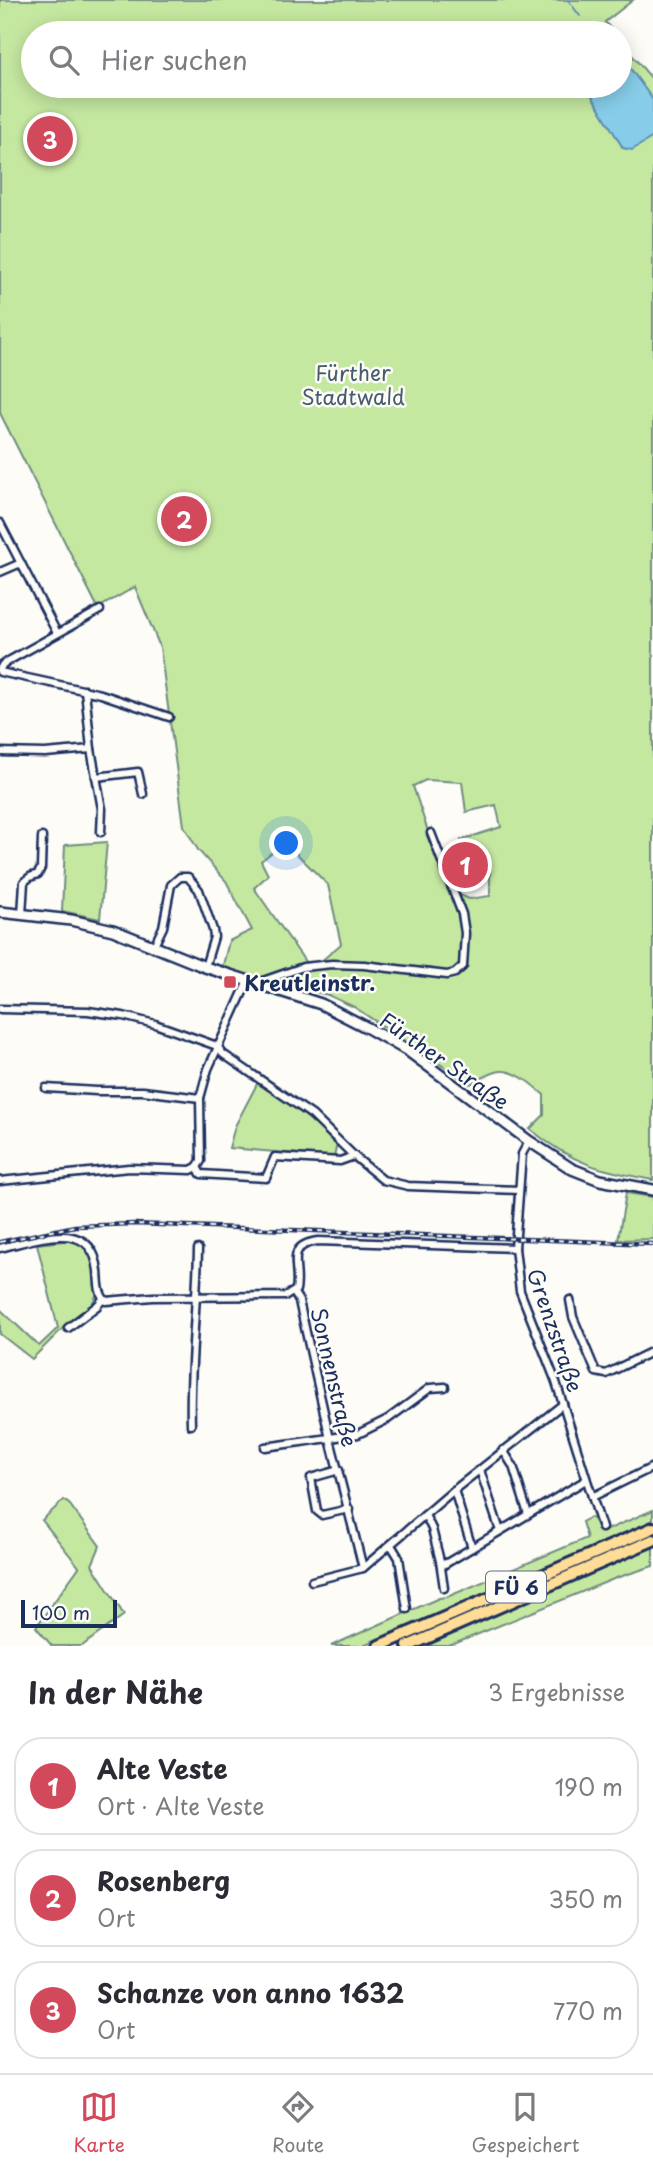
<!DOCTYPE html>
<html lang="de">
<meta charset="utf-8">
<style>
:root{--surface:#fff;--page:#f7f7f7;--text:#2b2b33;--muted:#7c7c81;--line:#e1e1e2;--accent:#d1495b}
body{margin:0;font-family:"Playpen Sans",sans-serif;background:var(--page);color:var(--text)}
.scale{position:absolute;left:21px;bottom:18px;width:96px;box-sizing:border-box;padding-left:7px;border:4px solid #1b2f5e;border-top:0;font-size:19px;line-height:24px;white-space:nowrap;color:#1b2f5e;-webkit-text-stroke:5px #fdfcf7;paint-order:stroke}
.you{position:absolute;left:287px;top:844px;width:24px;height:24px;margin:-18px;border:5px solid #fff;border-radius:50%;background:#1a73e8;box-shadow:0 0 0 10px #1a73e833}
.badge{display:grid;place-items:center;width:46px;height:46px;border-radius:50%;background:var(--accent);color:#fff;font-size:23px;font-weight:700}
.pin{position:absolute;translate:-50% -50%;border:4px solid #fff;box-shadow:0 2px 7px #0006}
.list{margin:0;padding:0;list-style:none}
h2{display:flex;justify-content:space-between;align-items:center;height:91px;margin:0;padding:0 28px;font-size:30px}
h2 small{font-size:23px;font-weight:400;color:var(--muted)}
.list li{display:grid;grid-template-columns:46px 1fr auto;gap:21px;align-items:center;box-sizing:border-box;height:98px;margin:0 14px 14px;padding:0 14px;border:2px solid var(--line);border-radius:28px}
.list b{display:block;font-size:26px;white-space:nowrap}
.list p{margin:0;font-size:23px;white-space:nowrap;color:var(--muted)}
.list em{font-size:23px;font-style:normal;color:var(--muted)}
.icon{flex:none;width:38px;height:38px;fill:none;stroke:currentColor;stroke-width:2;stroke-linecap:round;stroke-linejoin:round}
.map{position:relative;flex:none;width:653px;height:1646px;overflow:hidden}
.search{position:absolute;background:var(--surface);box-shadow:0 4px 18px #0003;left:21px;right:21px;top:21px;height:77px;display:flex;align-items:center;gap:18px;box-sizing:border-box;padding:0 24px;border-radius:38px;color:var(--muted);font-size:26px}
.sheet{height:427px;background:var(--surface)}
nav{display:flex;justify-content:space-around;align-items:center;box-sizing:border-box;height:98px;border-top:2px solid var(--line);background:var(--surface);font-size:19px;color:var(--muted)}
nav a{display:grid;justify-items:center;gap:4px}
nav .on{color:var(--accent)}
.map>svg:first-child{display:block}
.green{fill:#c5e8a1;stroke:#708c80;stroke-width:2;fill-rule:evenodd}
.water{fill:#87cde9;stroke:#5c8eb1;stroke-width:2}
.lines{fill:none;stroke-linecap:round;stroke-linejoin:round}
.stream{stroke:#5c8eb1;stroke-width:2}
.street-casing{stroke:#1b2f5e;stroke-width:11}
.secondary-casing{stroke:#1b2f5e;stroke-width:14}
.primary-casing{stroke:#1b2f5e;stroke-width:16}
.street{stroke:#fdfcf7;stroke-width:6}
.secondary{stroke:#fdfcf7;stroke-width:9}
.primary{stroke:#ffdd96;stroke-width:10}
.rail-casing{stroke:#1b2f5e;stroke-width:4.5}
.rail{stroke:#fdfcf7;stroke-width:2;stroke-dasharray:5;stroke-linecap:butt}
.poi-dot{fill:#d1495b;stroke:#fdfcf7;stroke-width:2.5}
.labels{text-anchor:middle;dominant-baseline:central;stroke-width:5;stroke-linejoin:round;paint-order:stroke}
.shield{fill:#fdfcf7;stroke:#5f6c8c;stroke-width:2}
.shield-label{font-size:19px;font-weight:bold;fill:#1b2f5e}
.park-label{font-size:21px;fill:#465d6f;stroke:#fdfcf7}
.poi-label{font-size:21px;font-weight:bold;fill:#1b2f5e;stroke:#fdfcf7;text-anchor:start}
.street-label{font-size:21px;fill:#1b2f5e;stroke:#fdfcf7}
</style>
<div class="map">
<svg width="653" height="1646" viewBox="0 0 653 1646">
<rect width="100%" height="100%" fill="#fdfcf7"/>
<filter id="ink" filterUnits="userSpaceOnUse"><feTurbulence type="fractalNoise" baseFrequency=".0143" numOctaves="2"/><feDisplacementMap in="SourceGraphic" scale="14" xChannelSelector="R" yChannelSelector="G"/><feConvolveMatrix kernelMatrix="1 2 1 2 8 2 1 2 1" color-interpolation-filters="sRGB"/></filter>
<g filter="url(#ink)">
<g class="green">
<path d="M0,0H633L605,22L614,33H33V86H620V41L653,80V1180C599,1170 573,1164 530,1129L544,1115V1095C534,1086 516,1070 501,1071C491,1072 479,1080 470,1084L354,1007L328,995L222,969L229,941L252,930L226,881L198,850L184,826L160,647L135,587L98,608L0,413ZM426,780L462,782L466,812L496,805L501,827L461,840L462,857L487,855L490,871V896L469,899L447,889L413,786ZM285,842L328,885L341,944L311,970L254,888L268,875L261,861Z"/>
<path d="M107,842L100,919L62,911L65,845Z"/>
<path d="M258,1082L290,1103L337,1143L334,1157L229,1148L235,1126Z"/>
<path d="M626,1193L653,1197V1239L618,1240Z"/>
<path d="M72,1240L88,1248L93,1258L97,1294L91,1306L67,1324L32,1359L0,1334V1309L39,1346L58,1328L37,1244Z"/>
<path d="M64,1500L70,1505L100,1546L92,1565L124,1615L82,1646H52L36,1627L79,1567L42,1520Z"/>
<path d="M653,1510V1521L361,1646H331L439,1598L447,1597L587,1538L582,1522L591,1517L600,1529L607,1530Z"/>
<path d="M653,1546V1566L616,1578L449,1646H426Z"/>
</g>
<path class="water" d="M620,54L653,100V137L632,150L623,148L586,86H620Z"/>
<g class="lines">
<path class="stream" d="M568,0L580,16"/>
<defs>
<g id="street">
<path d="M0,523L57,633"/>
<path d="M0,572L21,563"/>
<path d="M0,669L3,664L100,610"/>
<path d="M0,672L101,694L169,717"/>
<path d="M85,690L91,749L102,809L101,832"/>
<path d="M0,752L45,753L91,749"/>
<path d="M96,777L138,772L143,794"/>
<path d="M22,915L24,882L30,877L38,874L41,868L42,837"/>
<path d="M153,948L163,927L171,885L180,877H188L199,890L213,930L214,937L205,967"/>
<path d="M0,1009L88,1011L123,1016L155,1024L217,1046L223,1054L312,1115L354,1156L383,1180L408,1186L519,1190"/>
<path d="M46,1088L97,1091H143L200,1098"/>
<path d="M529,1141L522,1154L515,1248L520,1291L556,1382L602,1528"/>
<path d="M354,1156L340,1161L275,1157L266,1178L201,1174L197,1167L201,1161L200,1098L208,1069L248,981H263L303,967L332,964L364,965L447,975L455,973L463,966L465,933L462,914L431,833"/>
<path d="M0,1181L129,1168L191,1170L197,1167"/>
<path d="M0,1248C36,1240 92,1216 98,1271C99,1282 98,1294 106,1301L153,1297L286,1296L296,1290C301,1266 283,1246 318,1241L515,1248"/>
<path d="M294,1293L299,1301L330,1439L363,1568"/>
<path d="M570,1300L573,1317L596,1372L606,1374L653,1351"/>
<path d="M68,1328L97,1306L103,1299"/>
<path d="M191,1425C189,1366 197,1308 198,1249"/>
<path d="M265,1447L358,1434L388,1419L430,1388L445,1387"/>
<path d="M503,1450L513,1466L528,1514"/>
<path d="M339,1470L311,1478L317,1511L322,1515L349,1509"/>
<path d="M480,1470L500,1531"/>
<path d="M454,1490L472,1548"/>
<path d="M592,1497L653,1467"/>
<path d="M425,1515L432,1529L440,1561L445,1564L586,1480"/>
<path d="M391,1545L399,1558L407,1609"/>
<path d="M440,1561L444,1588"/>
<path d="M312,1581L363,1568L454,1490L563,1404"/>
</g>
<path id="secondary" d="M0,912L71,920L113,930L205,967L321,1004L366,1027L408,1051L529,1141L572,1169L600,1180L653,1190"/>
<g id="primary">
<path d="M379,1646L653,1528"/>
<path d="M408,1646L653,1540"/>
</g>
</defs>
<use href="#street" class="street-casing"/>
<use href="#secondary" class="secondary-casing"/>
<use href="#primary" class="primary-casing"/>
<use href="#street" class="street"/>
<use href="#secondary" class="secondary"/>
<use href="#primary" class="primary"/>
<defs>
<path id="rail" d="M0,1242L75,1226L135,1224L653,1244"/>
</defs>
<use href="#rail" class="rail-casing"/>
<use href="#rail" class="rail"/>
</g>
</g>
<rect class="poi-dot" x="223" y="975" width="14" height="14" rx="3.5"/>
<g class="labels">
<rect class="shield" x="486" y="1571.5" width="60" height="31" rx="5"/>
<g class="shield-label">
<text x="516" y="1587">FÜ 6</text>
</g>
<g class="park-label">
<text x="353" y="372">Fürther<tspan x="353" dy="24">Stadtwald</tspan></text>
</g>
<g class="poi-label">
<text x="244" y="982">Kreutleinstr.</text>
</g>
<g class="street-label">
<text transform="translate(445 1060) rotate(35)">Fürther Straße</text>
<text transform="translate(556 1330) rotate(71)">Grenzstraße</text>
<text transform="translate(335 1377) rotate(77)">Sonnenstraße</text>
</g>
</g>
</svg>
<div class="scale">100 m</div>
<div class="you"></div>
<div class="pin badge" style="left:465px;top:865px">1</div>
<div class="pin badge" style="left:184px;top:519px">2</div>
<div class="pin badge" style="left:50px;top:139px">3</div>
<div class="search"><svg class="icon" aria-label="search" viewBox="0 0 24 24"><circle cx="10" cy="10" r="6"/><path d="M15 15l6 6"/></svg>Hier suchen</div>
</div>
<section class="sheet">
<h2>In der Nähe<small>3 Ergebnisse</small></h2>
<ul class="list">
<li><span class="badge">1</span><div><b>Alte Veste</b><p>Ort · Alte Veste</p></div><em>190 m</em></li>
<li><span class="badge">2</span><div><b>Rosenberg</b><p>Ort</p></div><em>350 m</em></li>
<li><span class="badge">3</span><div><b>Schanze von anno 1632</b><p>Ort</p></div><em>770 m</em></li>
</ul>
</section>
<nav>
<a class="on"><svg class="icon" aria-label="map" viewBox="0 0 24 24"><path d="M3 6l6-2 6 2 6-2v14l-6 2-6-2-6 2zM9 4v14M15 6v14"/></svg>Karte</a>
<a><svg class="icon" aria-label="directions" viewBox="0 0 24 24"><path d="M12 3l9 9-9 9-9-9zM9 14v-3h6M13 9l2 2-2 2"/></svg>Route</a>
<a><svg class="icon" aria-label="saved" viewBox="0 0 24 24"><path d="M7 4h10v16l-5-4-5 4z"/></svg>Gespeichert</a>
</nav>
